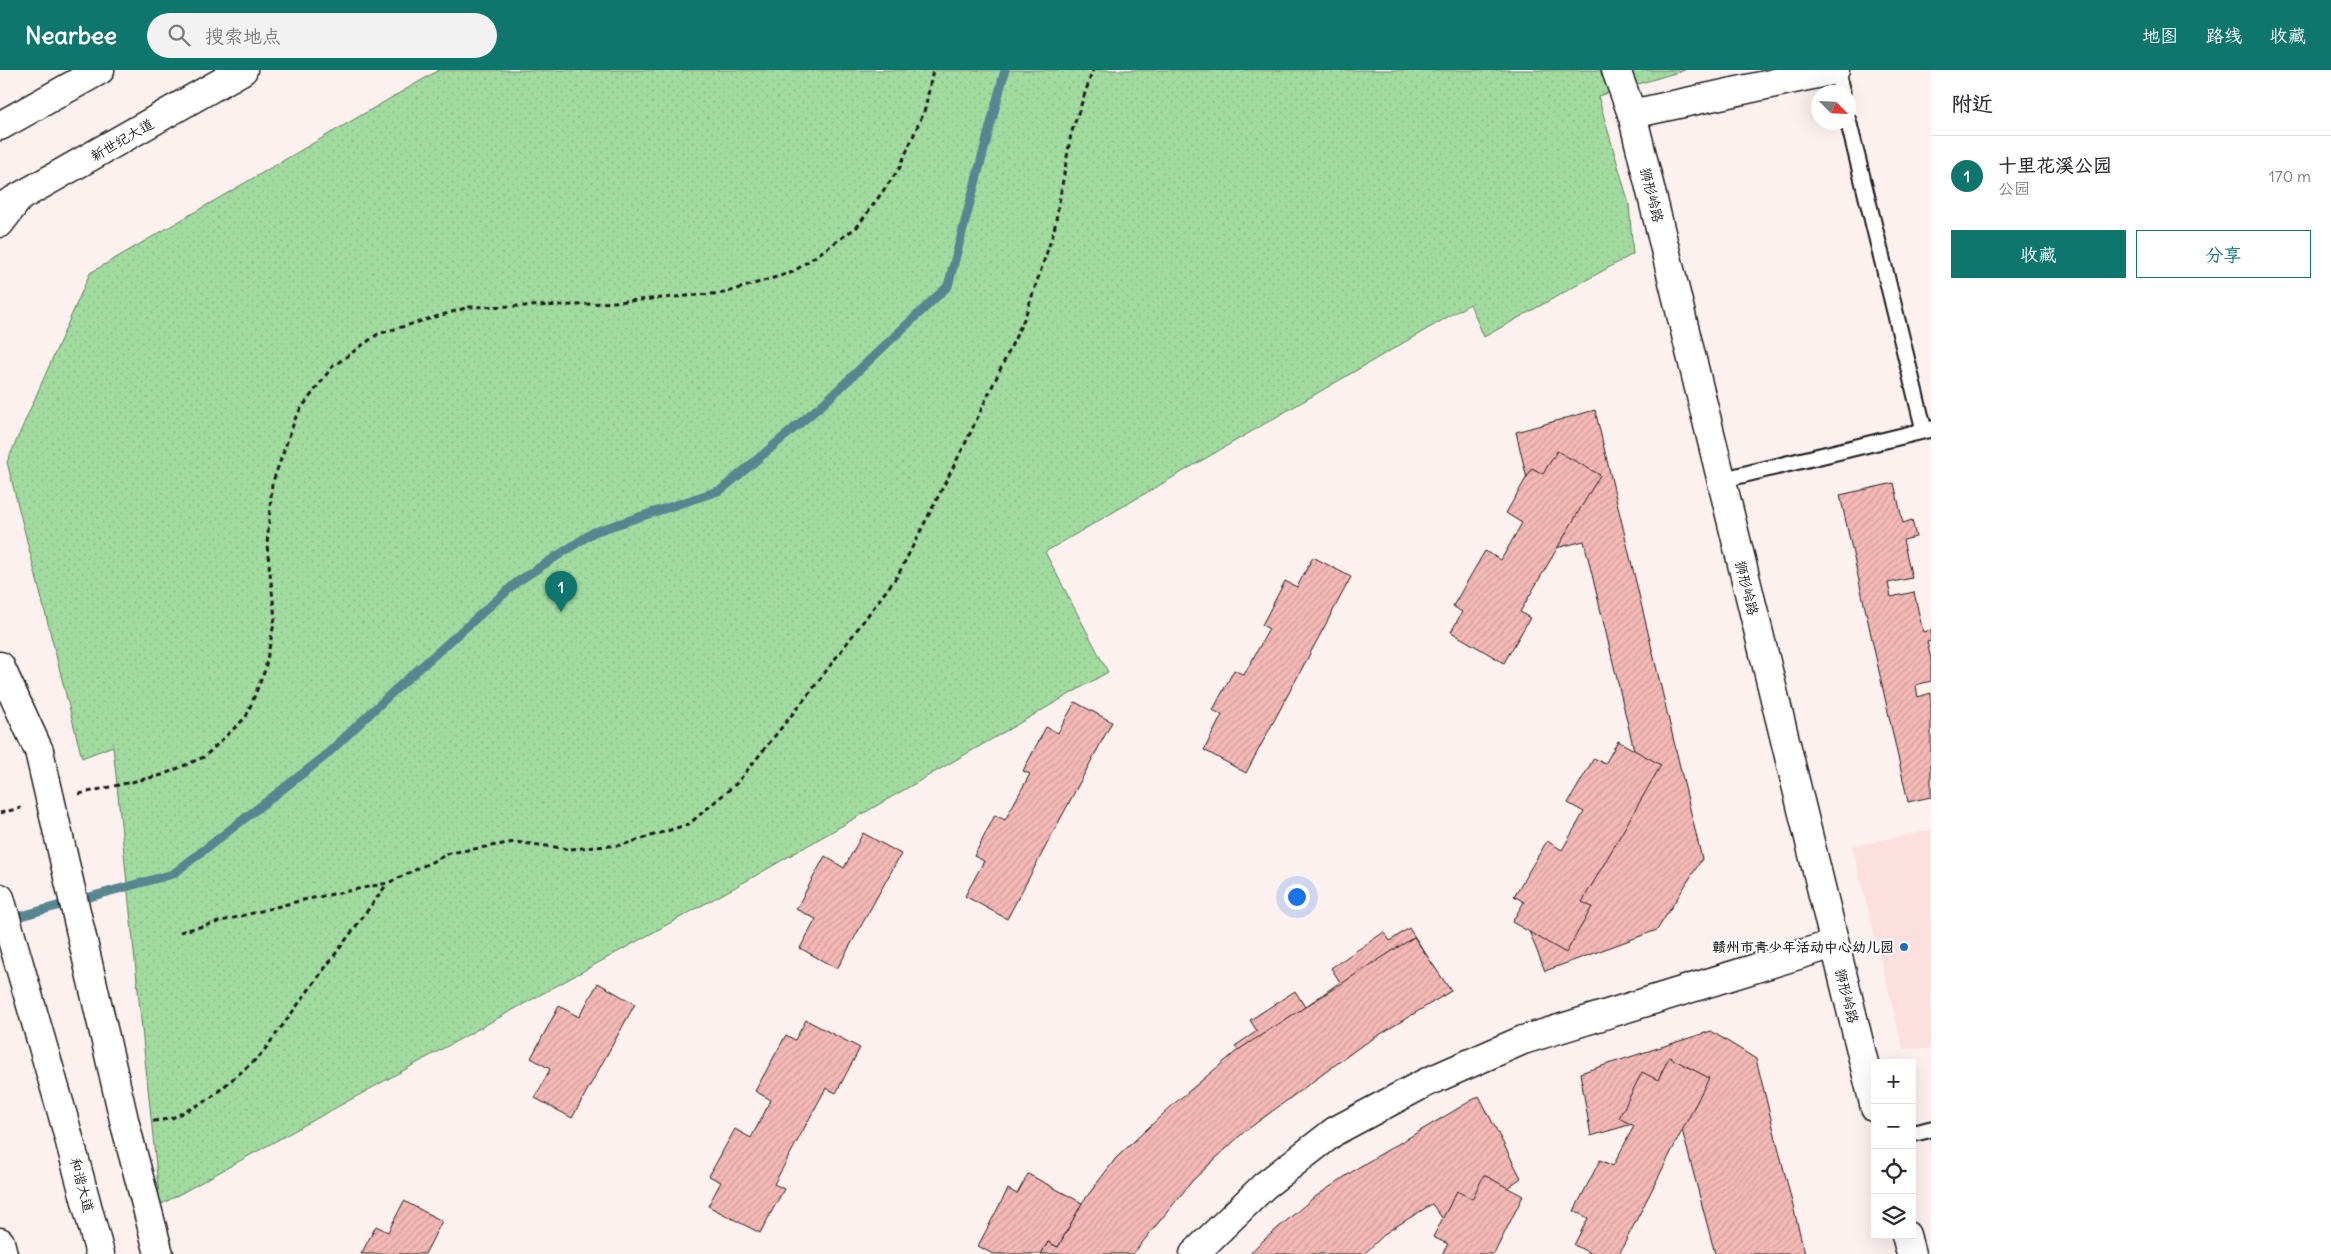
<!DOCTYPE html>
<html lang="zh">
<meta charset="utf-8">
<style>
:root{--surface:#fff;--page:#f2f2f3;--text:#2b2b33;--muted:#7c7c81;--line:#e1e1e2;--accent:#0f766e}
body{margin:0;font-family:Delius,"LXGW WenKai TC",sans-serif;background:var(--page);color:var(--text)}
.controls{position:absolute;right:15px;bottom:15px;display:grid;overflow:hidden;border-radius:0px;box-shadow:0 5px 20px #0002}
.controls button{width:45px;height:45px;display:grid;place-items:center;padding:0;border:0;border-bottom:1px solid var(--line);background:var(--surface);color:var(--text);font:25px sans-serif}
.compass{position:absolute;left:1811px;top:15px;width:45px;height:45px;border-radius:50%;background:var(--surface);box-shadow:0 5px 20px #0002;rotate:114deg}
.you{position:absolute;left:1296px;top:826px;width:18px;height:18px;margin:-12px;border:4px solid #fff;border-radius:50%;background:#1a73e8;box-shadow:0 0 0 8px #1a73e833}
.badge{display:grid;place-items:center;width:32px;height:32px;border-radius:50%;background:var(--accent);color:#fff;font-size:16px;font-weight:700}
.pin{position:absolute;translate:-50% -41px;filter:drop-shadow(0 1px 2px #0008)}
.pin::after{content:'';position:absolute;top:26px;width:18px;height:15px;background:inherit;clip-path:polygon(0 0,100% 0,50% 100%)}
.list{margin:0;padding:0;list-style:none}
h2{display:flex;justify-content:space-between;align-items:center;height:65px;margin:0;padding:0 20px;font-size:21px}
h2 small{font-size:16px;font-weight:400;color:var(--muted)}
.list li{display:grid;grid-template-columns:32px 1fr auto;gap:15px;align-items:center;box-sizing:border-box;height:80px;padding:0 20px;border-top:1px solid var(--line)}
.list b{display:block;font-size:19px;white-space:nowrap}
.list p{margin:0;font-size:16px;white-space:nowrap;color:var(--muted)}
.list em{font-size:16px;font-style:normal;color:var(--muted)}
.actions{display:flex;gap:10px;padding:15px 20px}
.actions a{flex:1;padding:11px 0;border:1px solid var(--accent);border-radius:0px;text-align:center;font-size:18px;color:var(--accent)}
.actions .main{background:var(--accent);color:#fff}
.icon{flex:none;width:28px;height:28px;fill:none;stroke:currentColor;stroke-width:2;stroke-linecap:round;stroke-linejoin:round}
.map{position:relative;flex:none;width:1931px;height:1184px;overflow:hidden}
header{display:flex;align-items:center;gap:30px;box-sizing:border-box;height:70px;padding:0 25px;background:var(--accent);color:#fff}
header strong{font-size:24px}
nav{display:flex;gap:28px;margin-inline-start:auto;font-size:18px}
.search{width:350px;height:45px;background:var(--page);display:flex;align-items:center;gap:12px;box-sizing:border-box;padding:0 18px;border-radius:28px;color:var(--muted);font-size:19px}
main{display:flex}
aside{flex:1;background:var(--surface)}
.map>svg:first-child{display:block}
.built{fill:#fbe0df}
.grass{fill:url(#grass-dots);stroke:#5f7c5e}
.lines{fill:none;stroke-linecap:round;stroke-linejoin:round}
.stream{stroke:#588690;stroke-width:9}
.building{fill:url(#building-hatch);stroke:#1c1c1c}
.service-casing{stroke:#1c1c1c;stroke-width:19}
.minor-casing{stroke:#1c1c1c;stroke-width:31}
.tertiary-casing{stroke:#1c1c1c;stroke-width:31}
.primary-casing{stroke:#1c1c1c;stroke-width:31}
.trunk-casing{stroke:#1c1c1c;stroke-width:31}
.path{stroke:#1c1c1c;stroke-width:3;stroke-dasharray:5 4;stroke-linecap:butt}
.service{stroke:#fff;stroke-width:15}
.minor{stroke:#fff;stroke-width:28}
.tertiary{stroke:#fff;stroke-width:28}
.primary{stroke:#fff;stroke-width:28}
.trunk{stroke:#fff;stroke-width:28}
.tertiary-bridge-casing{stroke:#1c1c1c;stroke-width:31;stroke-linecap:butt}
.tertiary-bridge{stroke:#fff;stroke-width:28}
.poi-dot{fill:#1f6fb2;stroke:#fff;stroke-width:2}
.labels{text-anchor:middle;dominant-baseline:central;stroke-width:4;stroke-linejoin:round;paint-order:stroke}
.street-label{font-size:14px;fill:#1c1c1c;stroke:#fff}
.poi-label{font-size:14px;font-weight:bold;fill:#1c1c1c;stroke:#fff;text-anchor:end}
</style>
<header>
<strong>Nearbee</strong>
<div class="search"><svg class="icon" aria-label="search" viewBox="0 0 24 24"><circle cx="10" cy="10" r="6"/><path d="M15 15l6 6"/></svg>搜索地点</div>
<nav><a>地图</a><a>路线</a><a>收藏</a></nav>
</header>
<main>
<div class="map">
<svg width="1931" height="1184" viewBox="0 0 1931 1184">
<defs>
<pattern id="grass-dots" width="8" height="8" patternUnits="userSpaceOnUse" patternTransform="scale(1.25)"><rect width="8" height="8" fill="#a2dba0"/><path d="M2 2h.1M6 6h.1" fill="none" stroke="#8bbb89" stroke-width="1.8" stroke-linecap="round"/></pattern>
<pattern id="building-hatch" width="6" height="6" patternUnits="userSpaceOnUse" patternTransform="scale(1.25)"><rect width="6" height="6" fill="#f5b9b6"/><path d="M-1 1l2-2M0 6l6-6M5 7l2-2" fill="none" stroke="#d19e9c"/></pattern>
</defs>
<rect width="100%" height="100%" fill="#fdf1f0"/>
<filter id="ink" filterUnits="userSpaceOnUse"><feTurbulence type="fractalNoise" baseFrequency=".02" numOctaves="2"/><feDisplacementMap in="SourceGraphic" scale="10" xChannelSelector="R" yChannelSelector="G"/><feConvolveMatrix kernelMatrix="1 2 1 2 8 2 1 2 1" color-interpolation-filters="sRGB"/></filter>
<g filter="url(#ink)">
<path class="built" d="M1931,760V979H1903L1852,776Z"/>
<path class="grass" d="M439,0H1685L1598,26L1629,134L1633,184L1484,267L1470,234L1045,482L1108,602L748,810L160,1135L113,676L82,688L7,392L90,203Z"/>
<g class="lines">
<path class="stream" d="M10,849L173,804L324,687L396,619L517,512L594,462L721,420L824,333L948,216L1005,0"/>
</g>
<g class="building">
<path d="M1595,340L1702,789L1657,860L1545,901L1529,861L1634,680L1584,471L1544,481L1516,362Z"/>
<path d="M1557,381L1600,405L1520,542L1530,548L1504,593L1451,562L1462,542L1453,536L1485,481L1501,490L1522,453L1506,443L1532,398L1543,404Z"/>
<path d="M1894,413L1903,453L1912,450L1916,467L1903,470L1912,508L1888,513L1891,527L1914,522L1923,562L1931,560V571L1927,572L1931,589V611L1916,615L1918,627L1931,623V727L1908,732L1840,425Z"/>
<path d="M1313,487L1351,507L1246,703L1204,680L1222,645L1213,640L1234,600L1244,605L1269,559L1262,555L1285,511L1297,517Z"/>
<path d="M1075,632L1112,652L1007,849L965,826L984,791L974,786L995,745L1005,750L1030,704L1023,701L1046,657L1058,663Z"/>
<path d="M1618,671L1661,695L1582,832L1592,837L1566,883L1512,852L1524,832L1514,826L1547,771L1562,780L1584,742L1568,733L1594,688L1605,694Z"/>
<path d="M863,763L901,784L837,899L800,878L816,849L796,839L825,786L844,798Z"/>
<path d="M1409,858L1442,909L1401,937L1394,928L1304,988L1310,997L1268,1025L1235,976L1257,961L1250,950L1295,921L1305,937L1340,912L1331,898L1384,862L1390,871Z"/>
<path d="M1414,867L1451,921L1361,976L1244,1062L1193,1110L1133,1184H1041L1048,1172L1058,1177L1082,1133L1116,1088L1176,1032L1238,980Z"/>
<path d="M598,913L635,934L572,1048L535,1028L550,999L531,988L559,936L579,947Z"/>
<path d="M806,950L860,978L836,1023L826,1018L774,1114L784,1119L760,1163L708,1136L721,1112L709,1106L735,1059L751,1068L771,1030L755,1021L786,965L795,970Z"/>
<path d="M1711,961L1756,989L1805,1184H1715L1677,1041L1591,1066L1580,1003Z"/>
<path d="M1669,987L1709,1008L1619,1184H1592L1574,1175L1588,1148L1574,1141L1600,1090L1613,1096L1634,1056L1619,1048L1642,1002L1658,1010Z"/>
<path d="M1479,1026L1521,1108L1450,1159L1432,1134L1387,1162L1364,1184H1250L1258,1175L1312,1129L1359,1097Z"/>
<path d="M1028,1104L1082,1133L1058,1177L1048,1172L1041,1184H993L978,1176L1008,1119L1017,1124Z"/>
<path d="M1484,1105L1523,1126L1494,1184H1442L1448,1174L1433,1167L1457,1121L1472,1129Z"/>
<path d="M404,1131L442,1151L425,1184H361L376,1156L388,1162Z"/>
</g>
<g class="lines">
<defs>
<g id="service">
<path d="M1836,0L1842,22"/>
<path d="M1848,50L1924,360"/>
<path d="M1721,410L1931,359"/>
<path d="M1912,1064L1931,1059"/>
</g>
<path id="minor" d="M1194,1184L1264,1116L1335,1061L1425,1013L1523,970L1834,874"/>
<g id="tertiary">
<path d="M1616,0L1632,44L1875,1038"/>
<path d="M1632,44L1835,0"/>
<path d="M0,596L39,681"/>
<path d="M125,1054L159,1184"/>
<path d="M1906,1165L1911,1184"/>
</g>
<g id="primary">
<path d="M0,56L100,0"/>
<path d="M0,138L243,0"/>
</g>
<g id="trunk">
<path d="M0,153L18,129"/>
<path d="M0,828L63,1046L100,1184"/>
<path d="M0,1172L3,1184"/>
</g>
</defs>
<use href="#service" class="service-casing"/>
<use href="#minor" class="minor-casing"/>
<use href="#tertiary" class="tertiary-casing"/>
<use href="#primary" class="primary-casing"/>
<use href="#trunk" class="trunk-casing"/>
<g class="path">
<path d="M79,724L162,705L204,687L246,647L265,600L275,548L267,475L272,414L297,344L332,297L378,264L469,237L577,235L724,223L793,202L857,157L899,99L925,39L933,0"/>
<path d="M0,743L21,738"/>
<path d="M180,862L303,830L388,813L450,783L515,772L570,779L622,775L689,754L737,713L811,621L898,505L966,372L1025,247L1054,161L1071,64L1093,0"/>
<path d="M153,1051L170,1049L208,1030L260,986L387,814"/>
</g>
<use href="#service" class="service"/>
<use href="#minor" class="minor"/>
<use href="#tertiary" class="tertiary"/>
<use href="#primary" class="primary"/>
<use href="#trunk" class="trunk"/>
<defs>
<path id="tertiary-bridge" d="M39,681L125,1054"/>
</defs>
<use href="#tertiary-bridge" class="tertiary-bridge-casing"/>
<use href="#tertiary-bridge" class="tertiary-bridge"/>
</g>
</g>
<circle class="poi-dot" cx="1904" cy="877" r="5"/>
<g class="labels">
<g class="street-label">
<text transform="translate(122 70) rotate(-30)">新世纪大道</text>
<text transform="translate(1652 125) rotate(76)">狮形岭路</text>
<text transform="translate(1747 518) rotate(76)">狮形岭路</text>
<text transform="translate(1847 926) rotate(76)">狮形岭路</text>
<text transform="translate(82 1115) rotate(75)">和谐大道</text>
</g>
<g class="poi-label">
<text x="1894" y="877">赣州市青少年活动中心幼儿园</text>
</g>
</g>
</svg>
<div class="controls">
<button>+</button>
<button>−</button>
<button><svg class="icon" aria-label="locate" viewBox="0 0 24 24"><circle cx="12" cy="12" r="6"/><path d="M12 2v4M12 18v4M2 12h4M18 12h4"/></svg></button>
<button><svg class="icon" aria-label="layers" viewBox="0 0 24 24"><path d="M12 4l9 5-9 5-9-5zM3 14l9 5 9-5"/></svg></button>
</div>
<svg class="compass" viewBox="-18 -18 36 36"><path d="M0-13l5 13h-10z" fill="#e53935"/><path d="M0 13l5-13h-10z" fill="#7c7c81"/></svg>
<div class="you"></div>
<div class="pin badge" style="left:561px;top:542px">1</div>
</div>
<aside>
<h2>附近<small></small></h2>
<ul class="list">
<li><span class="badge">1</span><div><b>十里花溪公园</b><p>公园</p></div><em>170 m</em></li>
</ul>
<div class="actions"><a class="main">收藏</a><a>分享</a></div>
</aside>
</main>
